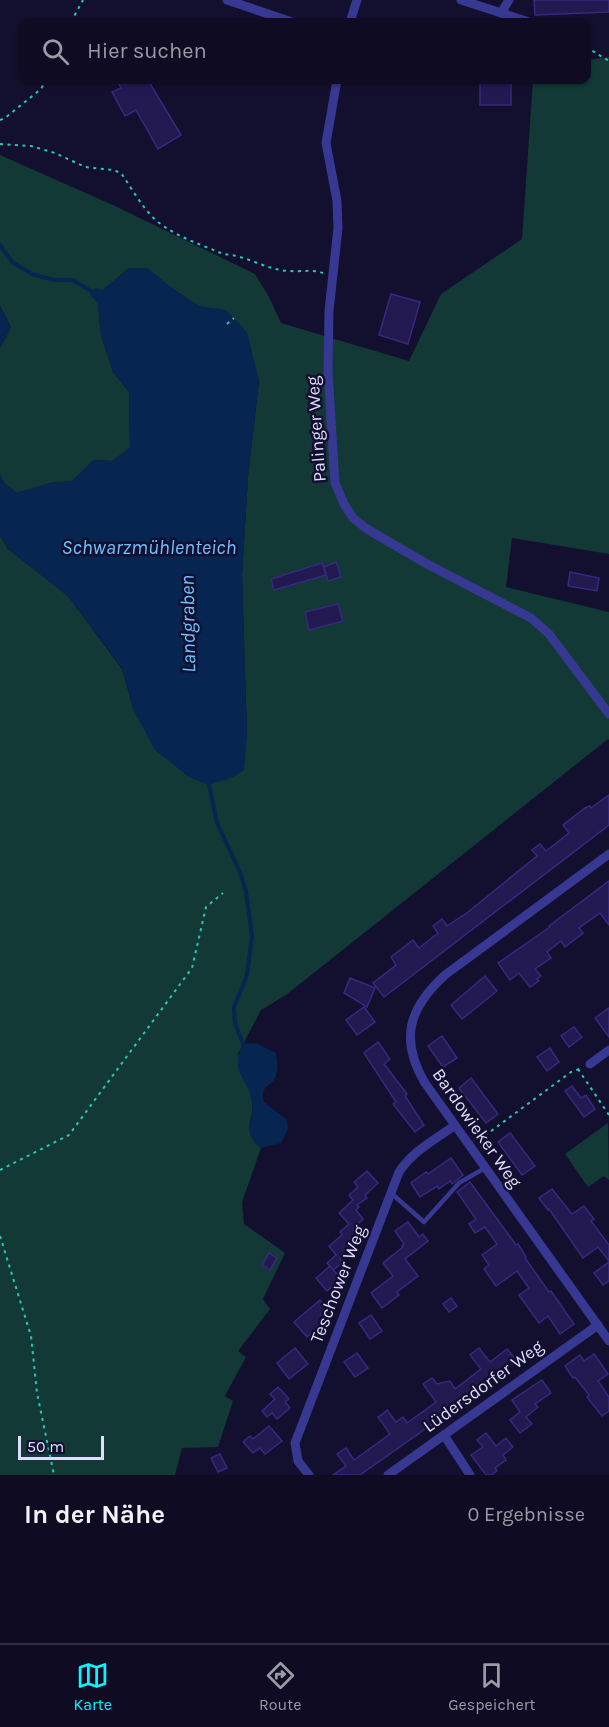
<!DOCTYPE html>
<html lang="de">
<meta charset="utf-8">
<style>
:root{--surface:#0e0b22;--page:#17142a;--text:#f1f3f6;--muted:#9b9ba5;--line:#2e2b40;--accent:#09f4ff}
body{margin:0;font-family:Karla,sans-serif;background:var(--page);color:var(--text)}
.scale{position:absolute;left:18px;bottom:15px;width:86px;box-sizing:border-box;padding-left:6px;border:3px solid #dfddff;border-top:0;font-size:16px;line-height:21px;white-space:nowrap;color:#dfddff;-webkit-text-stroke:4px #130f2e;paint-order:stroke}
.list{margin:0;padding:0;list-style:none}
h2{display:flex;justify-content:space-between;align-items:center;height:78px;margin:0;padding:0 24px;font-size:26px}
h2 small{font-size:20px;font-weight:400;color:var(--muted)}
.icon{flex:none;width:33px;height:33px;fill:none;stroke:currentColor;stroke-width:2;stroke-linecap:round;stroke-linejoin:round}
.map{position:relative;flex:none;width:609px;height:1475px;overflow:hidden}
.search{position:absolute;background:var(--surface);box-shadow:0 2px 4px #0004;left:18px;right:18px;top:18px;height:66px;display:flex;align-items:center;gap:15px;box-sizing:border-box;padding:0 21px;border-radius:12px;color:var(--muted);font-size:22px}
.sheet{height:168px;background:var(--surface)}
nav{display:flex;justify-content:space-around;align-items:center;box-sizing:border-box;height:84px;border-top:2px solid var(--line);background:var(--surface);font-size:16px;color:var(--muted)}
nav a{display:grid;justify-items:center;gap:3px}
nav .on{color:var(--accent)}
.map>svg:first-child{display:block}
.green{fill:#123935}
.water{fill:#062551}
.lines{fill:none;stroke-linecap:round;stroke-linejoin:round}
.stream{stroke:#062551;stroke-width:4}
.building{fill:#221951;stroke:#36297f;stroke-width:1.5}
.path{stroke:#25cab7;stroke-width:2;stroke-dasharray:3 4.5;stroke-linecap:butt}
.service{stroke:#363891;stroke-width:4.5}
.minor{stroke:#363891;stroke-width:9}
.labels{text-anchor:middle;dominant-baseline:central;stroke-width:5;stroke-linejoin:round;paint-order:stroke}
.street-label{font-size:18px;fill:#dfddff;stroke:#130f2e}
.water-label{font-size:20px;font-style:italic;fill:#6bc3ff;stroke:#130f2e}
</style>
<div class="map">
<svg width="609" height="1475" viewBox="0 0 609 1475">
<rect width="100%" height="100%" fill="#130f2e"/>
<g class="green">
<path d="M609,57V554L512,538L506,587L609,612V740L608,739L286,995L261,1010L238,1054C242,1069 250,1085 252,1100C255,1121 240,1131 261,1148L242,1202L244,1224L285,1253L263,1299L270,1309L238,1351L246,1357L225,1396L233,1401L218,1447L182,1448L175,1475H0V536L8,549L68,596L122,669L134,711L247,736L242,575L248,476L259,381L251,357L199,306L176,291L129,268L103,290L98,303L101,335L113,372L129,392L130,448L112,461L94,460L72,481L50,483L17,493L4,483L0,475V348L11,327L0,306V155L115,206L255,274L269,297L281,323L409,361L441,294L522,239L533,80H586L587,60Z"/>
<path d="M608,1123L609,1180L604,1176L588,1187L565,1154Z"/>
</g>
<g class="water">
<path d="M129,268H147L176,291L199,306L226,310L247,332L259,381L248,476L242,575L247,736L244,770L233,777L209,785L189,777L155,750L134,711L122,668L68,596L8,549L0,536V475L4,483L17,493L50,483L72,481L94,460L112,461L130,448L129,392L113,372L101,335L98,304L90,294L95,288L103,290Z"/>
<path d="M0,306L11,327L0,348Z"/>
<path d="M256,1043L276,1053C277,1060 279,1071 275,1078C269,1089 260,1085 264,1102L287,1120L288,1129L281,1143L261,1148C240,1131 256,1122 252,1101C248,1077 229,1073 243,1044Z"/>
</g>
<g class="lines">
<g class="stream">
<path d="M0,245L12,262L32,274L54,280H73L96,294"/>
<path d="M208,780L217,823L240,872L246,892L252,936L247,975L234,1007L235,1023L243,1044"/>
</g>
</g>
<g class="building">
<path d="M534,0H609V12L535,15Z"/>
<path d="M117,80H148L181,135L158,149L136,110L125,116L112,92L121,88Z"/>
<rect x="480" y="80" width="31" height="25"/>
<path d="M391,294L420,302L408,344L379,335Z"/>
<path d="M336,562L341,577L328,581L324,567Z"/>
<path d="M322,563L326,575L274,590L271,579Z"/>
<path d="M570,572L599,578L597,591L568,586Z"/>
<path d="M338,604L343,621L309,630L305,612Z"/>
<path d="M609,795V825L384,997L373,983L396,965L391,957L413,940L419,948L438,933L433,926L442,919L447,926L468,912L537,856L532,850L540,844L546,851L569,833L563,825L585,808L590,806L591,808Z"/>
<path d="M609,881V925L600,913L579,928L583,933L565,947L561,941L547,952L551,958L535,969L541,976L537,979L539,981L530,987L519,973L510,980L498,963L550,927L549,926Z"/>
<path d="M485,976L497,991L462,1019L451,1005Z"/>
<path d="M350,978L375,988L367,1007L344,993Z"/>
<path d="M364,1007L375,1022L357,1035L346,1020Z"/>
<path d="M609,1008V1037L595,1018Z"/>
<path d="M574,1027L582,1037L569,1047L561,1036Z"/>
<path d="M442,1036L457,1058L443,1067L428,1046Z"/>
<path d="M378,1042L390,1059L384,1064L407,1094L405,1096L424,1125L415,1132L393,1104L396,1102L364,1053Z"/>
<path d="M550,1048L559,1062L547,1071L537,1057Z"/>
<path d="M471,1078L498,1114L486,1123L459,1088Z"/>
<path d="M572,1086L581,1098L586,1095L595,1109L584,1117L565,1091Z"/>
<path d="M510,1133L535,1166L522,1175L498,1142Z"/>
<path d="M451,1158L463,1175L452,1184L450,1181L439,1189L437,1186L420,1197L411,1183L426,1172L428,1174Z"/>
<path d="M367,1171L378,1183L365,1195L367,1198L357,1205L359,1207L356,1210L363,1219L353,1229L356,1233L347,1241L353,1248L340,1259L343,1262L333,1270L327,1263L336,1255L329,1246L342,1235L340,1232L349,1224L339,1213L353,1200L349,1195L358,1187L354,1182Z"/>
<path d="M470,1182L516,1245L518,1244L526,1257L525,1258L549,1292L551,1291L574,1324L560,1334L548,1316L539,1323L519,1295L529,1288L517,1271L496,1286L484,1269L489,1265L482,1255L497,1244L485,1227L475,1233L469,1224L476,1219L457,1192Z"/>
<path d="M552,1189L572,1214L584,1206L594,1219L591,1221L609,1245V1261L598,1247L583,1258L549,1209L548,1210L539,1198Z"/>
<path d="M408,1222L419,1237L423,1234L428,1241L405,1259L418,1276L397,1292L399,1295L382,1308L371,1293L393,1276L383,1263L403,1247L402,1246L404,1244L395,1231Z"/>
<path d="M269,1253L277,1258L270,1270L262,1265Z"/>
<path d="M609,1262V1281L603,1285L594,1273Z"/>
<path d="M330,1266L341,1279L327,1291L316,1278Z"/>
<path d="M451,1298L457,1306L449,1312L443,1304Z"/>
<path d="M320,1300L333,1315L307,1337L294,1322Z"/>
<path d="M371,1315L382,1331L370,1339L359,1323Z"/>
<path d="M295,1348L308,1364L289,1379L277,1363Z"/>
<path d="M479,1348L490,1362L507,1349L516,1360L455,1408L360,1475H333L346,1466L337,1454L346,1448L354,1460L390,1434L378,1417L383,1414L387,1410L396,1422L403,1417L407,1423L436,1402L423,1384L432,1378L437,1384L450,1381L455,1389L481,1369L470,1355Z"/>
<path d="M357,1353L368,1368L355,1377L344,1362Z"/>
<path d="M594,1354L608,1374L598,1381L609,1397V1411L602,1416L587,1397L589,1395L575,1377L573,1378L565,1366L580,1355L584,1361Z"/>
<path d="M542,1380L551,1393L535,1404L538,1407L526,1417L532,1424L520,1433L510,1420L520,1412L512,1400Z"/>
<path d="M278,1387L289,1399L285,1402L290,1408L277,1419L272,1413L267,1417L262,1411L275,1399L270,1394Z"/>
<path d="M269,1426L282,1441L265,1454L260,1448L253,1453L243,1442L250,1436L253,1439Z"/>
<path d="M486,1433L496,1446L506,1438L513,1447L503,1455L506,1460L495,1468L497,1471L491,1475H486L471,1455L483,1447L477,1440Z"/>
<path d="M220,1454L227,1468L218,1472L211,1458Z"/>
</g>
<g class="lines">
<g class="path">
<path d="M71,22L83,0"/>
<path d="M586,47L609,61"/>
<path d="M0,120L5,118L41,89L46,80"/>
<path d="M0,144L31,146L55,153L85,167L113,170L121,173C130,186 138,200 148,212C166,234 198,243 223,254C246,255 266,270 289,271C301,272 312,269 323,273"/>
<path d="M227,324L234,318"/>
<path d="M578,1069L609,1115"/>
<path d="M479,1140L571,1072L582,1068"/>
<path d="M0,1170L69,1135L192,968L206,907L223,893"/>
<path d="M0,1236L31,1336L37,1393L54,1475"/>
</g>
<path class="service" d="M391,1193L424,1222L459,1183L485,1168"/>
<g class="minor">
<path d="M227,0L292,22"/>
<path d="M461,0L529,22"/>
<path d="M501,13L509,0"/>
<path d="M350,22L357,0"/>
<path d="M337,80L326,143L337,201L338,228L329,311L328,371L335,483L344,504L353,518L367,529L427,564L531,618L549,634L609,714"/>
<path d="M609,854L445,975C409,1008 399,1039 425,1083L609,1341"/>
<path d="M590,1064L609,1050"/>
<path d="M444,1435L470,1475"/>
<path d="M309,1475L298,1461L295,1443L399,1172C413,1151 434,1140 454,1126"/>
<path d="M388,1475L598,1325"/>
</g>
</g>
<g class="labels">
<g class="street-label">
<text transform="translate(316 429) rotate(-94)">Palinger Weg</text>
<text transform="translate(477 1128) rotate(55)">Bardowieker Weg</text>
<text transform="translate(338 1284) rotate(-69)">Teschower Weg</text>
<text transform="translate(483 1386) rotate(-36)">Lüdersdorfer Weg</text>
</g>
<g class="water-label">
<text x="149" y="547">Schwarzmühlenteich</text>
<text transform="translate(188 624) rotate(-91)">Landgraben</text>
</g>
</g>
</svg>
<div class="scale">50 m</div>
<div class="search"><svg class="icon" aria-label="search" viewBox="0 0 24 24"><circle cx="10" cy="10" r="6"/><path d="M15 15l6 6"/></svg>Hier suchen</div>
</div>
<section class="sheet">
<h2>In der Nähe<small>0 Ergebnisse</small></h2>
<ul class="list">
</ul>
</section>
<nav>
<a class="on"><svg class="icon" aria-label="map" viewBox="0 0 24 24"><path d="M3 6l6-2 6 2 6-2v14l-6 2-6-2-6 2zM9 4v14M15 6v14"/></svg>Karte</a>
<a><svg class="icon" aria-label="directions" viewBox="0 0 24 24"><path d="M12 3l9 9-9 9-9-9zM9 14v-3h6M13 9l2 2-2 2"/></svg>Route</a>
<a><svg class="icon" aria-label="saved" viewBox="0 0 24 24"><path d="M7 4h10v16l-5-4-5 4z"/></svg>Gespeichert</a>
</nav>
